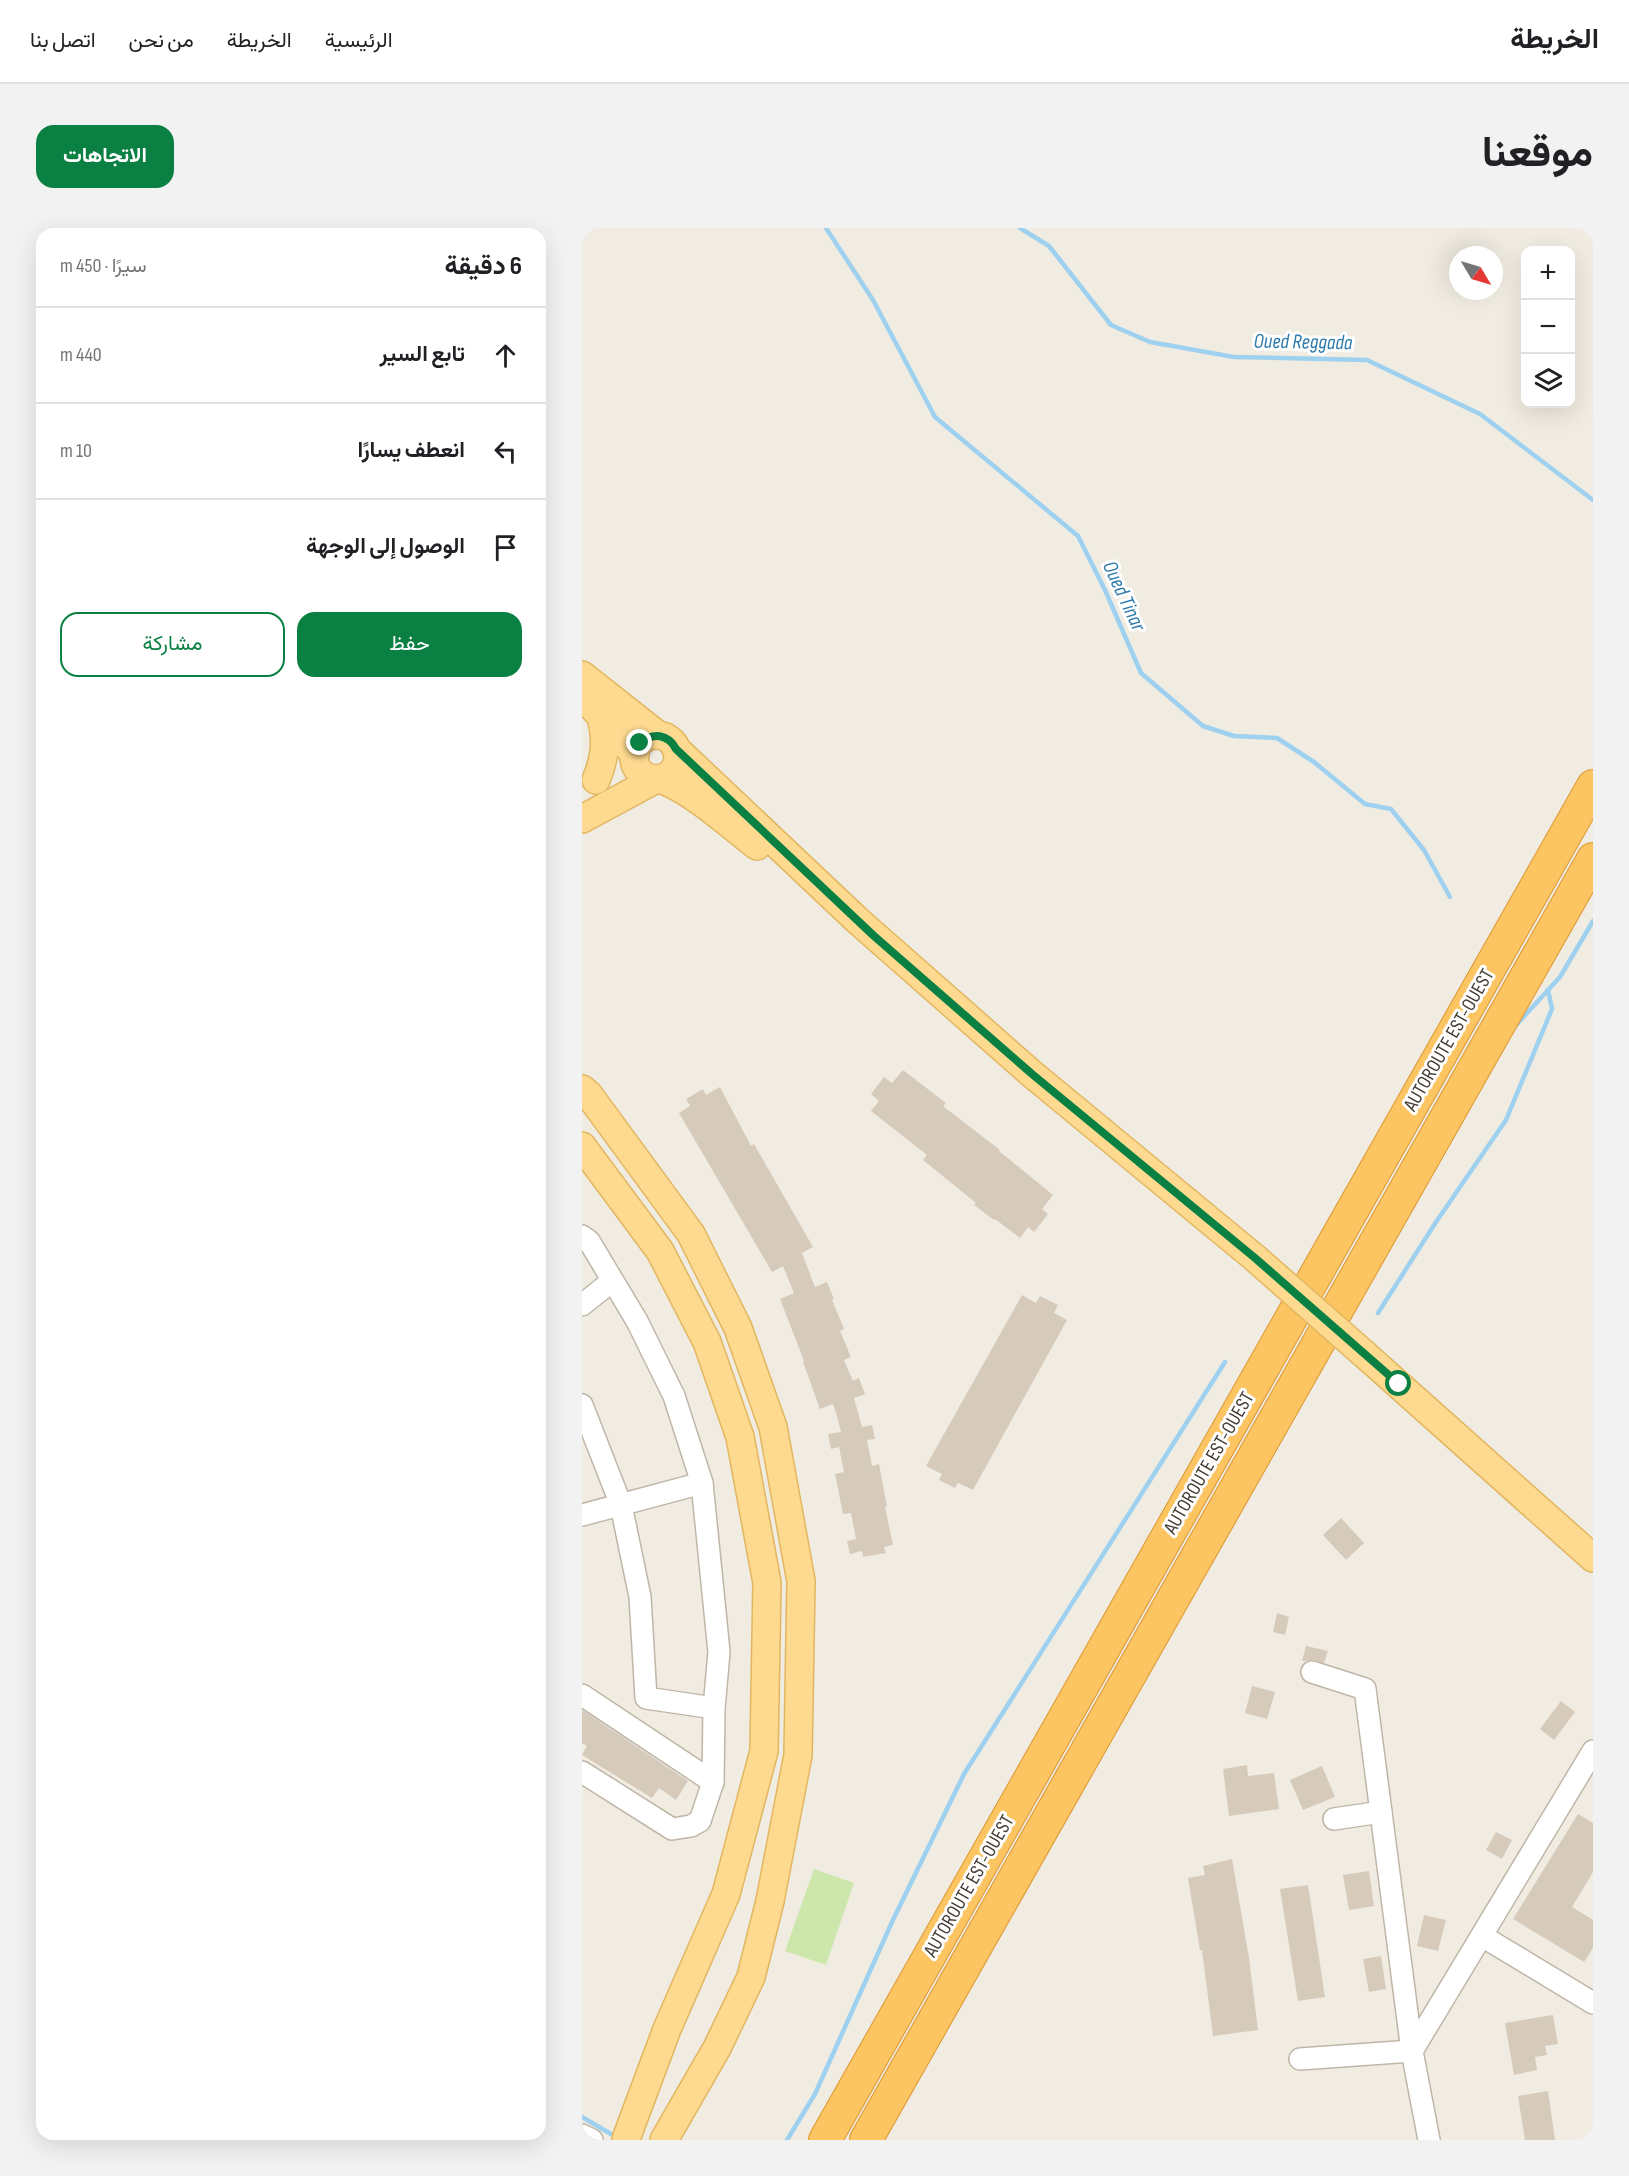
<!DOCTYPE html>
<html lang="ar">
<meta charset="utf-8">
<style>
:root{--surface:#fff;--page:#f2f2f2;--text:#202124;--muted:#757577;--line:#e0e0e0;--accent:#0b8043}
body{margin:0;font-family:"Sofia Sans Condensed",Vazirmatn,sans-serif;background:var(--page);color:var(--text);direction:rtl}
.controls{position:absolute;right:18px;top:18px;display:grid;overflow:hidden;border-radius:12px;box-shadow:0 6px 24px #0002}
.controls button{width:54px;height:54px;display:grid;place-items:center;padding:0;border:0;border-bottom:2px solid var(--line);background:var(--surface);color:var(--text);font:30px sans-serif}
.compass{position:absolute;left:867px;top:18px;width:54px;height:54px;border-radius:50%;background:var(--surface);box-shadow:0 6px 24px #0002;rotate:128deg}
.stop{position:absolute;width:18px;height:18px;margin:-14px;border:4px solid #0b8043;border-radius:50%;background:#fff}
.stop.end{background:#0b8043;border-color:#fff;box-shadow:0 2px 6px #0008}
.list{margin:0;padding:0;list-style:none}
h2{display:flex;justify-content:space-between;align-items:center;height:78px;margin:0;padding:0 24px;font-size:26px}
h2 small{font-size:20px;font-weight:400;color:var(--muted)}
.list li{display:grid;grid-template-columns:39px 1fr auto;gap:18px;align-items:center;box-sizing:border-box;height:96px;padding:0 24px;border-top:2px solid var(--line)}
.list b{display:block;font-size:22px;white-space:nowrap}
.list em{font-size:20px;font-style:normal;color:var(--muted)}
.actions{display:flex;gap:12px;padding:18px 24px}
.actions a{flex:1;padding:14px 0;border:2px solid var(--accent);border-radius:18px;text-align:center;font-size:21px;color:var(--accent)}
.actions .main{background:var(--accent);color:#fff}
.icon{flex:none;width:33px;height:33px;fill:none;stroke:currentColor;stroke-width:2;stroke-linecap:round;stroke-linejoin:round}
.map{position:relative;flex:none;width:1011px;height:1912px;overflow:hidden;direction:ltr;border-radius:18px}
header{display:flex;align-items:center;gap:36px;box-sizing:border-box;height:84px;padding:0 30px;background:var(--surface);border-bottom:2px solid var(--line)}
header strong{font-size:28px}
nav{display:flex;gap:33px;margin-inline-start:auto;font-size:21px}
.intro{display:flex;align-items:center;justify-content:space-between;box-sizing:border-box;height:144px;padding:0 36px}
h1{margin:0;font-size:42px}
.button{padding:15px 27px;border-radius:18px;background:var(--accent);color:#fff;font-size:21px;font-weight:700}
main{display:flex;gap:36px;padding:0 36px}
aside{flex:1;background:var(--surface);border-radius:18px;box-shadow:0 6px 24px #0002}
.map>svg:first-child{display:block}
.green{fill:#cde6ab}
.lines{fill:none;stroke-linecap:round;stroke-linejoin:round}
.stream{stroke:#9ed0ef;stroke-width:4.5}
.building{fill:#d6cabb}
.minor-casing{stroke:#bfb6a8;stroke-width:24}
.major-casing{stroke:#e2b660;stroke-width:30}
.highway-casing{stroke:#db9732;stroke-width:34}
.minor{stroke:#fff;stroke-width:21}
.major{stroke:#fdda8f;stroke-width:27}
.highway{stroke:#fdc462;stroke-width:32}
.major-bridge-casing{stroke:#e2b660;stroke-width:30;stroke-linecap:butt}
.major-bridge{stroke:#fdda8f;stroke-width:27}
.route{stroke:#0b8043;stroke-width:8}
.labels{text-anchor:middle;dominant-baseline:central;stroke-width:6;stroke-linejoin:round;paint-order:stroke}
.street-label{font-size:20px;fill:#433c33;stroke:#fff}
.water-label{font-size:21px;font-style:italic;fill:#2e7bac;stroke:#fff}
</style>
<header>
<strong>الخريطة</strong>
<nav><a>الرئيسية</a><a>الخريطة</a><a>من نحن</a><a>اتصل بنا</a></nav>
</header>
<div class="intro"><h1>موقعنا</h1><a class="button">الاتجاهات</a></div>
<main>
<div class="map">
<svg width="1011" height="1912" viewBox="0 0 1011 1912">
<rect width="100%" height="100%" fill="#f1ece2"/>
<path class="green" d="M232,1641L272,1655L244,1737L203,1723Z"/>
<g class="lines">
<g class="stream">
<path d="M244,0L291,72L353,189L496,308L523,362L559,445L621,498L652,508L695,510L732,534L783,576L809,581L842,622L868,669"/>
<path d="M438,0L467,18L529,97L568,114L652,129L785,132L898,186L1011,272"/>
<path d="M935,796L978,749L1011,693"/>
<path d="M796,1085L854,994L924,892L970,781L966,762"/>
<path d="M0,1889L34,1909"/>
<path d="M205,1912L233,1866L310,1694L382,1546L643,1134"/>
</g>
</g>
<g class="building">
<path d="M321,842L364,875L361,878L418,922L417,923L471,967L460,981L466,986L452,1004L446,999L438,1010L413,991L412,992L392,977L394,975L341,932L345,927L289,883L297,873L289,866L302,849L310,855Z"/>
<path d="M138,859L169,918L172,916L231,1019L220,1025L233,1059L245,1054L252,1071L250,1072L262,1101L258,1103L269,1129L262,1132L271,1153L277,1150L283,1166L272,1170L280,1199L290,1197L293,1211L285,1212L290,1238L297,1236L305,1279H303L311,1317L302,1319L304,1325L281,1329L280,1323L268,1326L265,1313L274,1311L269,1285L261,1286L253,1246L262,1244L257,1219L249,1221L246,1206L259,1204L255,1188L251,1176L238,1181L221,1134L222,1133L198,1071L212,1065L201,1038L190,1044L97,885L108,878L104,871L121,861L124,867Z"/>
<path d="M440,1067L454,1075L458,1068L476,1077L472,1085L485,1092L391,1262L376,1255L373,1260L357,1252L360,1246L344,1238Z"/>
<path d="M759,1290L782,1315L764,1332L741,1307Z"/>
<path d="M695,1385L707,1389L703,1407L691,1404Z"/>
<path d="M724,1418L746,1423L742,1435L733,1432L720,1433Z"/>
<path d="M670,1458L693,1464L685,1491L663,1485Z"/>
<path d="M979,1473L993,1484L972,1512L958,1501Z"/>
<path d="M0,1482L106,1553L94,1572L77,1560L70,1570L0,1527L5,1518L0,1515Z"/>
<path d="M665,1537L666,1548L692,1545L697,1581L647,1588L641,1541Z"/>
<path d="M740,1538L753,1569L721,1582L708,1552Z"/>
<path d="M996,1586L1011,1595V1644L990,1679L1011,1692V1720L1002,1734L931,1691Z"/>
<path d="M914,1604L930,1612L920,1631L904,1622Z"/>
<path d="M650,1631L667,1730L676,1802L631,1808L620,1722H618L606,1650L623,1647L621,1638Z"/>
<path d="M787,1643L792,1678L767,1682L761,1647Z"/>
<path d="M726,1657L743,1769L716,1773L698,1661Z"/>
<path d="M842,1687L864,1692L856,1723L835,1718Z"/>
<path d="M799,1728L804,1761L787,1764L781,1731Z"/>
<path d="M971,1787L976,1816L963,1818L965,1827L953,1829L955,1842L932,1847L923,1795Z"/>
<path d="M966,1863L973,1912H943L936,1868Z"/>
</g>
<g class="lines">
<defs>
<g id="minor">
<path d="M0,1008L7,1013L55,1093L92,1168L120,1255L137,1424L132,1480L131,1554L118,1593L109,1598L90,1601L0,1544"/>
<path d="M0,1077L30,1053"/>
<path d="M0,1177L39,1277L58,1369L64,1470L132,1480"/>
<path d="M0,1287L120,1255"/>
<path d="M730,1444L783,1461L830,1823L847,1912"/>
<path d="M0,1467L131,1554"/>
<path d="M752,1591L799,1584"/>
<path d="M900,1708L1011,1775"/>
<path d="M830,1823L1011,1523"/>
<path d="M718,1831L830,1823"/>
<path d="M0,1907L10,1912"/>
</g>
<g id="major">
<path d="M0,447L76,507"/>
<path d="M0,467L53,527"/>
<circle cx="74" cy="529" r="22"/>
<path d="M94,521L275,692L450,846L673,1030"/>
<path d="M77,551C106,559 150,599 175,618"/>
<path d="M14,552C24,529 25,509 18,486"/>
<path d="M0,591L74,551"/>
<path d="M0,861L7,867L109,1006L156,1100L191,1199L219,1353L216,1527L188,1673L169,1749L135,1820L82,1912"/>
<path d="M0,918L78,1023L125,1114L158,1209L185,1355L182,1523L144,1666L85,1801L44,1911"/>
<path d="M781,1125L1011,1330"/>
</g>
<g id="highway">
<path d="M243,1912L1011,558"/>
<path d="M284,1912L1011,631"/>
</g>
</defs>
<use href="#minor" class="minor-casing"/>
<use href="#major" class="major-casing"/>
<use href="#highway" class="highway-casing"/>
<use href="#minor" class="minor"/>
<use href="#major" class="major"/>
<use href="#highway" class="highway"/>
<defs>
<path id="major-bridge" d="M673,1030L781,1125"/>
</defs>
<use href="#major-bridge" class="major-bridge-casing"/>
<use href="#major-bridge" class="major-bridge"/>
</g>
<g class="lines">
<path class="route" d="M58,515C71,504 86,506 94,521L292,708L450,846L673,1030L817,1156"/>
</g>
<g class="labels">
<g class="street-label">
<text transform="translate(867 812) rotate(-60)">AUTOROUTE EST-OUEST</text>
<text transform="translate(627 1235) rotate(-60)">AUTOROUTE EST-OUEST</text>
<text transform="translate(387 1658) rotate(-60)">AUTOROUTE EST-OUEST</text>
</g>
<g class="water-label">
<text transform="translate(721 114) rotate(1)">Oued Reggada</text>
<text transform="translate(542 368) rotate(65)">Oued Tinar</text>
</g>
</g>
</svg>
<div class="controls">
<button>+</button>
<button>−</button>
<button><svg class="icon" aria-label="layers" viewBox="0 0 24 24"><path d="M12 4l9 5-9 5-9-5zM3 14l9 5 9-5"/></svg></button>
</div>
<svg class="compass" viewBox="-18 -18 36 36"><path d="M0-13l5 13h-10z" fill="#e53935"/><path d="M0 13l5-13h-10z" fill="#757577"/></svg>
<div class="stop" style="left:817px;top:1156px"></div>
<div class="stop end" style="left:58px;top:515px"></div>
</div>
<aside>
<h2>6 دقيقة<small>سيرًا · 450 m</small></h2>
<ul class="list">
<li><svg class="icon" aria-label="ahead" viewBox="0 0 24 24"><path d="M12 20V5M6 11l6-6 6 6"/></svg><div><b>تابع السير</b></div><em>440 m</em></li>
<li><svg class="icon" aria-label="left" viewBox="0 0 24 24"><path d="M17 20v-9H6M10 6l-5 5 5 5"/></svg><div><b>انعطف يسارًا</b></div><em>10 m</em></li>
<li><svg class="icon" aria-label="arrive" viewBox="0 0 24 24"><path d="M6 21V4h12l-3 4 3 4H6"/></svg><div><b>الوصول إلى الوجهة</b></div></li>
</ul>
<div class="actions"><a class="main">حفظ</a><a>مشاركة</a></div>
</aside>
</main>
